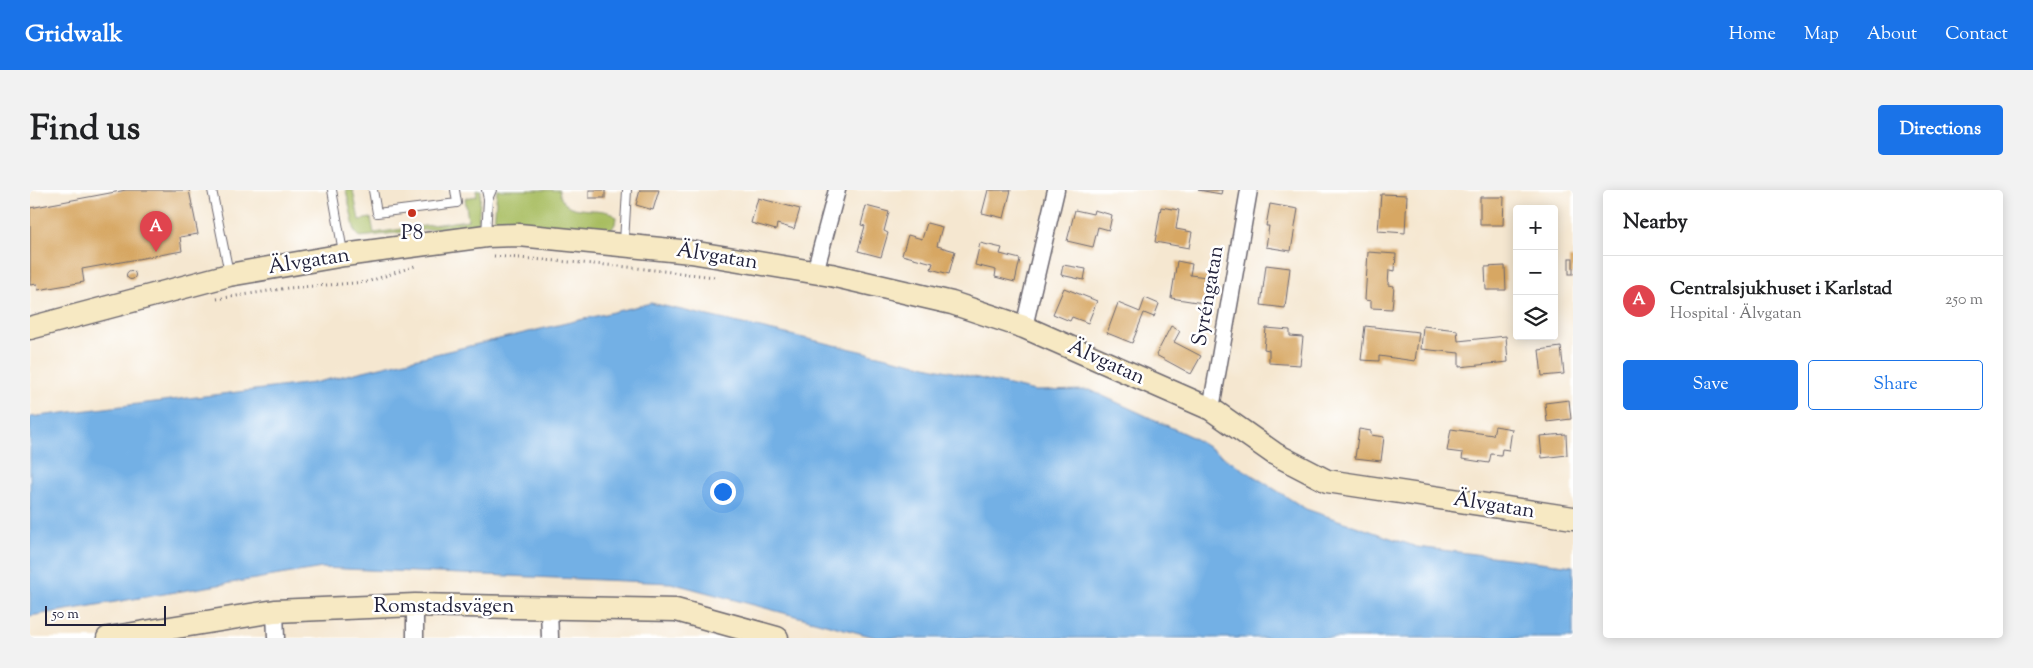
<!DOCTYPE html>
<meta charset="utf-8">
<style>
:root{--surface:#fff;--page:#f2f2f2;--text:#202124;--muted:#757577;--line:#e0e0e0;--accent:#1a73e8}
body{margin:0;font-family:"Sorts Mill Goudy",serif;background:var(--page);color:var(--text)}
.controls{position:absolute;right:15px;top:15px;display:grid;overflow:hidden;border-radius:5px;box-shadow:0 2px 12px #0003}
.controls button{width:45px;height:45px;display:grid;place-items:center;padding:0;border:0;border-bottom:1px solid var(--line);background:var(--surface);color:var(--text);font:25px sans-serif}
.scale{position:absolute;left:15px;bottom:12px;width:121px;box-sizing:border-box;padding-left:5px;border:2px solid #22223b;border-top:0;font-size:14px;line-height:18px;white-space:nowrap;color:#22223b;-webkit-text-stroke:4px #fff;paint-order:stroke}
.you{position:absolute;left:692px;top:301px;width:18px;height:18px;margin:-12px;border:4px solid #fff;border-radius:50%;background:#1a73e8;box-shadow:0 0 0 8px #1a73e833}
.badge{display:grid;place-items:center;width:32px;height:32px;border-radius:50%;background:var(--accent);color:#fff;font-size:16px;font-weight:700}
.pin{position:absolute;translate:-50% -41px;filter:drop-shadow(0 1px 2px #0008)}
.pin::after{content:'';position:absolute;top:26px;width:18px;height:15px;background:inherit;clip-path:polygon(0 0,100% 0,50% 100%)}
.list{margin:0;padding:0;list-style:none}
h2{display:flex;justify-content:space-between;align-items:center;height:65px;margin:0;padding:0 20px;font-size:21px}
h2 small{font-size:16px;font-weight:400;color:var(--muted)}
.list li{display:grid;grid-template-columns:32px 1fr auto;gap:15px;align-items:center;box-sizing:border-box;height:90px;padding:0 20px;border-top:1px solid var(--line)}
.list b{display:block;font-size:19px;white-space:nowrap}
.list p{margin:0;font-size:16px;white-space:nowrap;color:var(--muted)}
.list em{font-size:16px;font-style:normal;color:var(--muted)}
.actions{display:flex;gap:10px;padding:15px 20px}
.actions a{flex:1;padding:11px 0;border:1px solid var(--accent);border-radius:5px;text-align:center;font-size:18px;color:var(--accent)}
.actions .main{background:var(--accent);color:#fff}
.icon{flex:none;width:28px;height:28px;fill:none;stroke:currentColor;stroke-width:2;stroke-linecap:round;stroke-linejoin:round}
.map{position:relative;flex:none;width:1543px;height:448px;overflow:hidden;border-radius:5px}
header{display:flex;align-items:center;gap:30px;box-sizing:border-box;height:70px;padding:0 25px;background:var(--accent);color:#fff}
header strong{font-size:24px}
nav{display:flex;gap:28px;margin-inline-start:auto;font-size:18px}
.intro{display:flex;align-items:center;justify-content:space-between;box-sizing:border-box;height:120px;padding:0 30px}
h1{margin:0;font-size:35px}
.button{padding:12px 22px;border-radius:5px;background:var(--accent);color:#fff;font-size:18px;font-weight:700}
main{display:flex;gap:30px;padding:0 30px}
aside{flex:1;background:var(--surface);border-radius:5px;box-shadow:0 2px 12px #0003}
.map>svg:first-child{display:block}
.green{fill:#a8bd61;stroke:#65704e}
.water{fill:#73b0e5;stroke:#4a6990}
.building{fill:#d7a764}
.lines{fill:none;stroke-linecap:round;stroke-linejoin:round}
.lane-casing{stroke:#6c676f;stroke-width:10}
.street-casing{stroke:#6c676f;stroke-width:19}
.secondary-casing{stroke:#6c676f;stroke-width:25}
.path{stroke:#6c676f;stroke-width:3;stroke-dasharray:1 4;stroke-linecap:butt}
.lane{stroke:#fff;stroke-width:8}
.street{stroke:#fff;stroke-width:16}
.secondary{stroke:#f7e9c3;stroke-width:22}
.poi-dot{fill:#c8321e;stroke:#fff;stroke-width:2}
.labels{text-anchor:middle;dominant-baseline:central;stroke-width:5;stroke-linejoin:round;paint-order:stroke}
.poi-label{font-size:21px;fill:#22223b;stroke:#fff}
.street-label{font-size:21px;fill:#22223b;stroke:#fff}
</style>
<header>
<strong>Gridwalk</strong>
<nav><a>Home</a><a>Map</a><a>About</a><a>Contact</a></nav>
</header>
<div class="intro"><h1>Find us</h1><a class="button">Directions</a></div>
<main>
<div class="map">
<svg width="1543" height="448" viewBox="0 0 1543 448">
<rect width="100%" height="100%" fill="#fff"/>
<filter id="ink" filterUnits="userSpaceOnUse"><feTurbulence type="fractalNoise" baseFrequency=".02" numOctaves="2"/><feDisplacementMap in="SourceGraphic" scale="10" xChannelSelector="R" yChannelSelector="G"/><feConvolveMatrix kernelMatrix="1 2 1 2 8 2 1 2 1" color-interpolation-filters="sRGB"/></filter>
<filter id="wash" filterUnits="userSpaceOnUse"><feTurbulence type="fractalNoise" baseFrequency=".0096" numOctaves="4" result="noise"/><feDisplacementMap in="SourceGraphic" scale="20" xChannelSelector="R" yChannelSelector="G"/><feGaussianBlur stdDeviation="1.12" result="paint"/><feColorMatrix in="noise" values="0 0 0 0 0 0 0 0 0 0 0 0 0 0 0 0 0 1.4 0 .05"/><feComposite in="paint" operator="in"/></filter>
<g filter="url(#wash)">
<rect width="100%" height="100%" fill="#f5e7d0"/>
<g class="green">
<path d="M316,0H323L329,30L341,28L344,43L438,30L435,8L447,6L446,0H451L448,34L330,47L325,42Z"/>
<path d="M467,0H529C532,31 574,12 586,27L585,34L580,42L464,34Z"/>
</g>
<path class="water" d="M621,113L1005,201L1060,200L1162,247L1276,319L1387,357L1543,376V448H848L641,393L292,378L0,426V227L283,193Z"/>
<g id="blocks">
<g class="building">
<path d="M96,0H159L168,44L150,47L152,61L52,79L54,92L8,100L7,94L0,95V18Z"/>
<rect x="559" y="0" width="16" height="8"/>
<path d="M610,0H629L623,20L606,15Z"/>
<path d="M958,0H981L974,28L952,23Z"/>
<path d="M1168,0H1192L1191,4Z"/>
<path d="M1351,4L1377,5L1375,43L1348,41Z"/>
<path d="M1450,7H1474L1473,35H1450Z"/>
<path d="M728,8L770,19L764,39L747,34L746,40L721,33Z"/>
<path d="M1240,14L1268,19L1261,61L1236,57L1239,36H1236Z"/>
<path d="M836,16L859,22L854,41L858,43L851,67L828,61L835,36L831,35Z"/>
<path d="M1131,17L1149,20L1146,39L1162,42L1159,58L1125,52Z"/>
<path d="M1045,20L1063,24L1064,20L1082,25L1079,40L1068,37L1063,57L1037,51Z"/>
<path d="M897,33L912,37L907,56L925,61L919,84L901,79L903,73L872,65L878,45L892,49Z"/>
<path d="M950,53L972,58L970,64L990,69L985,92L965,87L966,80L945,75Z"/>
<path d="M1338,62L1366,64L1365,81L1359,80L1358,95L1364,96L1362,119L1341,118V111L1335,110Z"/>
<rect x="1539" y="68" width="4" height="16"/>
<path d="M1147,71L1162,74L1160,85L1177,87L1173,113L1141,108Z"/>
<path d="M1033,75L1056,79L1054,90L1031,85Z"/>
<path d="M1236,75L1260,78L1255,118L1231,115Z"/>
<path d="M1475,76L1476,100H1456L1455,77Z"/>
<circle cx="101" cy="85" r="4.5"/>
<path d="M1034,98L1067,111L1058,133L1042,127L1040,131L1023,124Z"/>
<path d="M1115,108L1129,114L1124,127L1114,123L1102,153L1077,143L1088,113L1110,122Z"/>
<path d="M1141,136L1150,141L1144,152L1171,166L1161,184L1126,165Z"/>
<path d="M1335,136L1389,142L1385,171L1349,166V171L1331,170Z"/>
<path d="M1393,136L1427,140L1428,151L1476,146L1478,172L1429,177V163L1391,159Z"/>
<path d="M1236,138L1260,140V146L1273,147L1270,175L1239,173V160L1234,159Z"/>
<path d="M1531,157L1534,184L1512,186L1509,160Z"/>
<path d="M1539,210L1541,229L1517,232L1515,213Z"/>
<path d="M1465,236L1482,239L1479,260L1472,259L1471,265L1461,264L1459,273L1432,269L1433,263L1417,261L1421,239L1463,245Z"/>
<path d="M1329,239L1341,241V245L1354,247L1351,271L1325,268Z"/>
<path d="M1536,244L1537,265L1512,268L1510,246Z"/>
</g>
</g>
</g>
<g filter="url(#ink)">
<use href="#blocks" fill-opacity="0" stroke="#6c676f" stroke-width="1"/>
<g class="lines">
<defs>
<g id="lane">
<path d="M182,0L199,83"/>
<path d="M302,0L313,62"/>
<path d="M343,0L347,23L427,13L425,0"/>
<path d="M456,0L458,9L456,45"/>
<path d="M458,9L462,0"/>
<path d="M594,52L597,0"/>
</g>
<g id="street">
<path d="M785,82L807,0"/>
<path d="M994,137L1026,0"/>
<path d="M1181,219L1219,0"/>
<path d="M385,415V448"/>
<path d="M519,418L520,448"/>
<path d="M245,421L246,448"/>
</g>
<g id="secondary">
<path d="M0,138L199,85L314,65L456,46L489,45L661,62L801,85L922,113L994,137L1181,219L1245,264L1297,291L1543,328"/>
<path d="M78,448L245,421L385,415L646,420L747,448"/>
</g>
</defs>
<use href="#lane" class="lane-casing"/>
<use href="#street" class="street-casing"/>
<use href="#secondary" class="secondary-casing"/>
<g class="path">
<path d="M464,66L589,76L685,87"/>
<path d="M187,109L258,98L337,92L385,76"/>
</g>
<use href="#lane" class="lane"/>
<use href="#street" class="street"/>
<use href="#secondary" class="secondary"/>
</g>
</g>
<circle class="poi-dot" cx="382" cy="23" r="5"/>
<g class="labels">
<g class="poi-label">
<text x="382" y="44">P8</text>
</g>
<g class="street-label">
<text transform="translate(687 67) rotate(9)">Älvgatan</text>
<text transform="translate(279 72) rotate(-9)">Älvgatan</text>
<text transform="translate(1179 106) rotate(-80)">Syréngatan</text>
<text transform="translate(1076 173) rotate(24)">Älvgatan</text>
<text transform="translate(1464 316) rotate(9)">Älvgatan</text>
<text x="414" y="417">Romstadsvägen</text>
</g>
</g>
</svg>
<div class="controls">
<button>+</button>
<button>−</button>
<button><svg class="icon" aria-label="layers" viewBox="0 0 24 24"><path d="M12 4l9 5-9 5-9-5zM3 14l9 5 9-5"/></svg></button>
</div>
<div class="scale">50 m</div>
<div class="you"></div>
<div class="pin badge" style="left:126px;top:62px;background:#e0444e">A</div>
</div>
<aside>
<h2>Nearby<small></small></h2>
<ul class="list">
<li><span class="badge" style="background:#e0444e">A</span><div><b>Centralsjukhuset i Karlstad</b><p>Hospital · Älvgatan</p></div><em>250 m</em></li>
</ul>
<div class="actions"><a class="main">Save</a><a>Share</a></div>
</aside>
</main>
